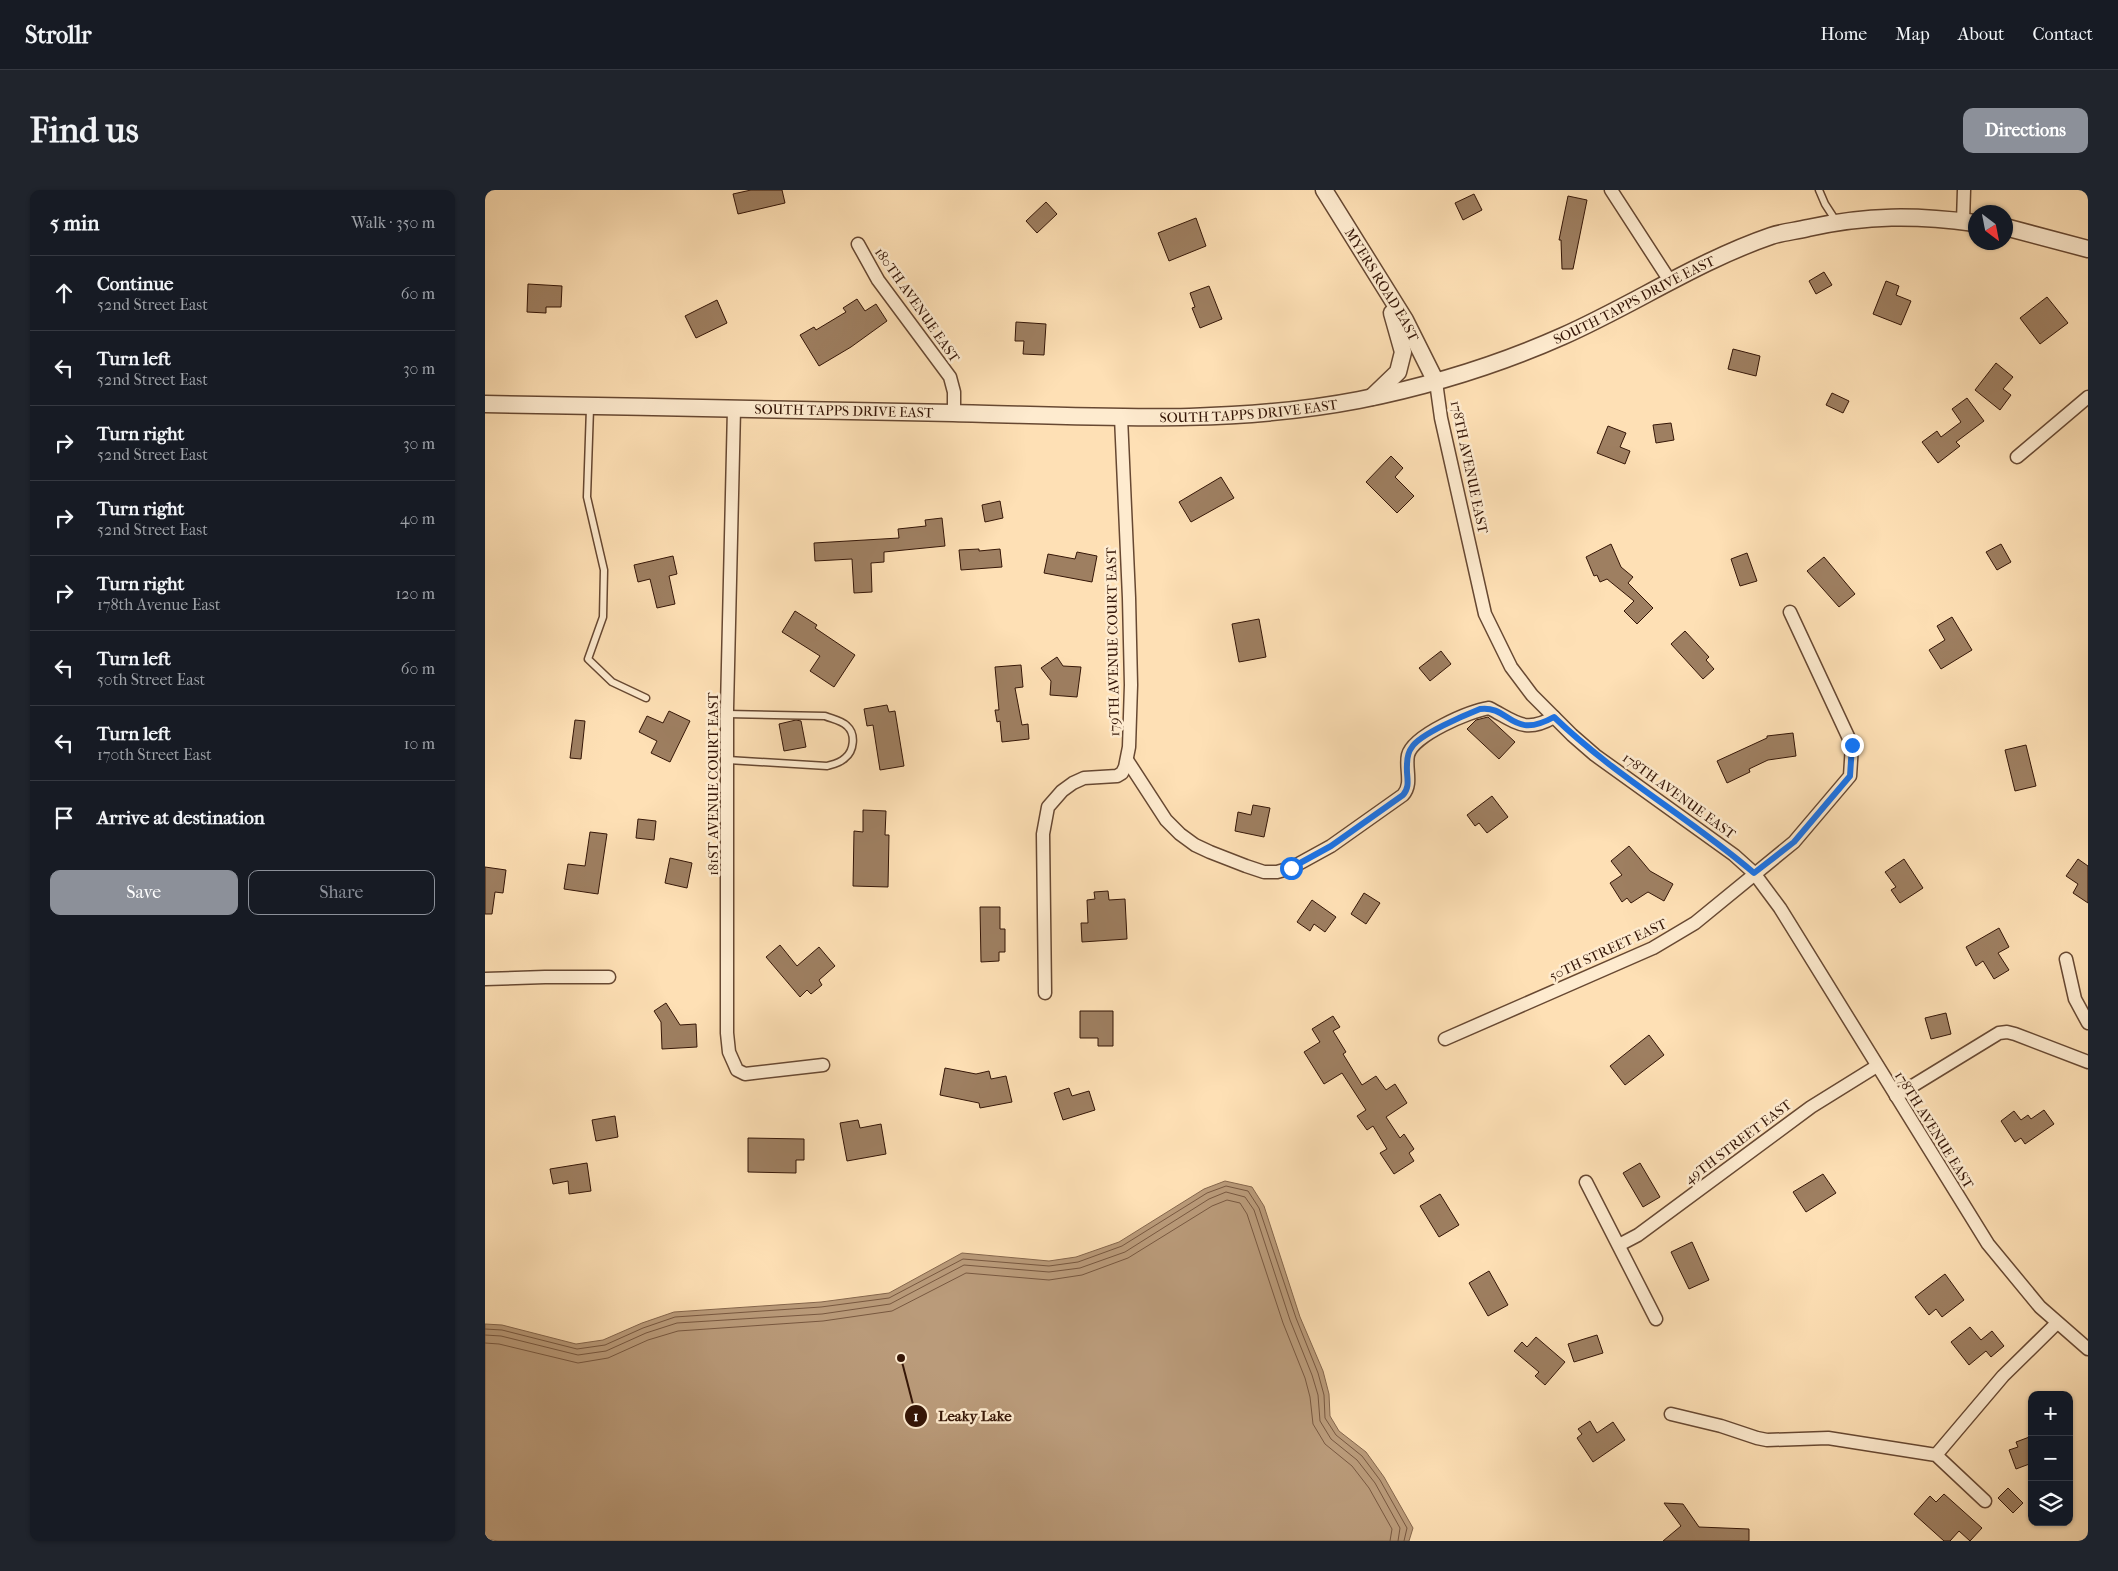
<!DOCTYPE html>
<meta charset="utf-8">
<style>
:root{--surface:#171b24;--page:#20242c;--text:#f1f3f6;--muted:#9ea1a6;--line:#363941;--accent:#8c9099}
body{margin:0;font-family:"IM FELL French Canon",serif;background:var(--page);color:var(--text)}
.controls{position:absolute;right:15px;bottom:15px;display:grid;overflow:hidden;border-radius:10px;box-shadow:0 1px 4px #0004}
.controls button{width:45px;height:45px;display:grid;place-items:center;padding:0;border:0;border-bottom:1px solid var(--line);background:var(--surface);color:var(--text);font:25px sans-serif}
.compass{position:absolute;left:1483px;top:15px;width:45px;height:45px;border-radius:50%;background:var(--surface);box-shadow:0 1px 4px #0004;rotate:148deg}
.stop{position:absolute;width:15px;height:15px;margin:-11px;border:4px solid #1a73e8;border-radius:50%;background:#fff}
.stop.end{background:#1a73e8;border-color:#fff;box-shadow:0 1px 5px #0008}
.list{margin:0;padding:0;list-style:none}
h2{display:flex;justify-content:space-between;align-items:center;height:65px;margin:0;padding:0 20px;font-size:21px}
h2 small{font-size:16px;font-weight:400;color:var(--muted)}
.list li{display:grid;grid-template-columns:32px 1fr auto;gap:15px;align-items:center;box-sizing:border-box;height:75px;padding:0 20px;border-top:1px solid var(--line)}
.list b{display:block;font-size:19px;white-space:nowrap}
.list p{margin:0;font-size:16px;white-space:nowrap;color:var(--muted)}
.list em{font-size:16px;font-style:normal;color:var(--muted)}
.actions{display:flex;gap:10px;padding:15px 20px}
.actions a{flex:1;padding:11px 0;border:1px solid var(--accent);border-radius:10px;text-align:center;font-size:18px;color:var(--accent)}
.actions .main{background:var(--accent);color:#fff}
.icon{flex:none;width:28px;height:28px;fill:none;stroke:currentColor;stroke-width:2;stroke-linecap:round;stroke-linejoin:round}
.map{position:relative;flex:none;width:1603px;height:1351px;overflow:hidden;border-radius:10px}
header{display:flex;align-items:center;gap:30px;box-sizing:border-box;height:70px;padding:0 25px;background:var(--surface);border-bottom:1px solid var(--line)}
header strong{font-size:24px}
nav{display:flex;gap:28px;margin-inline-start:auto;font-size:18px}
.intro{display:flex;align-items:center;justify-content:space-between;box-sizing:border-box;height:120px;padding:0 30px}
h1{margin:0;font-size:35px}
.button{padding:12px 22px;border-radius:10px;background:var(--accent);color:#fff;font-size:18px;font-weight:700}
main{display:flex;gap:30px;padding:0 30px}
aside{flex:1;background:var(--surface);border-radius:10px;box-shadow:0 1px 4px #0004}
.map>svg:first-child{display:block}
.water{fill:#ba9b7a;stroke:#85664c}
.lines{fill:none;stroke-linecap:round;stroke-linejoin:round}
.shore{stroke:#785840;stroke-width:1}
.building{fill:#9e7f61;stroke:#351607}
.service-casing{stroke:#674832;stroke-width:9}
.minor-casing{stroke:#674832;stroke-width:15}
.tertiary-casing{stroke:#674832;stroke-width:19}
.service{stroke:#feebcf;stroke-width:6}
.minor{stroke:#feebcf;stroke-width:12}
.tertiary{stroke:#feebcf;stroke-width:16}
.route{stroke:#1a73e8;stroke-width:6}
.labels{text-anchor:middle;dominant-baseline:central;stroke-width:5;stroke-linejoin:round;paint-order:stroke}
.street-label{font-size:14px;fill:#351607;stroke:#feebcf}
.leader{fill:none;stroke:#351607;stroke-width:2}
.callout-dot{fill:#351607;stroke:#feebcf;stroke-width:2}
.mark-label{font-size:15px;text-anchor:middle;font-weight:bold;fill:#fff}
.callout-label{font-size:15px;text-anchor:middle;font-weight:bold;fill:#351607;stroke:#feebcf;stroke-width:5;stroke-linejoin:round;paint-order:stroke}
</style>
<header>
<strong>Strollr</strong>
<nav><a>Home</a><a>Map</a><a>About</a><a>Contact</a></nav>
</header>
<div class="intro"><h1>Find us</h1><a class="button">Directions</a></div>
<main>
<aside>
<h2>5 min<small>Walk · 350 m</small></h2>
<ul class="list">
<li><svg class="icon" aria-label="ahead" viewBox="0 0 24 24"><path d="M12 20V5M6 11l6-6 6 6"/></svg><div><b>Continue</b><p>52nd Street East</p></div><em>60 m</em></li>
<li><svg class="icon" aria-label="left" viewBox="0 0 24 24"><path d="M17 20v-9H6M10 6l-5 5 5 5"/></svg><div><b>Turn left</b><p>52nd Street East</p></div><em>30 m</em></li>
<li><svg class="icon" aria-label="right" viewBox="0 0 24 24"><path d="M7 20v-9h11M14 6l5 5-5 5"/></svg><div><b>Turn right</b><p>52nd Street East</p></div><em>30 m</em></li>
<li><svg class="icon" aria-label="right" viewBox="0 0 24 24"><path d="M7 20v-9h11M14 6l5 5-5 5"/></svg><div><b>Turn right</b><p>52nd Street East</p></div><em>40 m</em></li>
<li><svg class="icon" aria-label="right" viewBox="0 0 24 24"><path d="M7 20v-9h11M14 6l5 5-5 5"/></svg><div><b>Turn right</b><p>178th Avenue East</p></div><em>120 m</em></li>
<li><svg class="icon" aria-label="left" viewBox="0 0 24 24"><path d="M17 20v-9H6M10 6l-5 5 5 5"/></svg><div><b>Turn left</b><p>50th Street East</p></div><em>60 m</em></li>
<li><svg class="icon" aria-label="left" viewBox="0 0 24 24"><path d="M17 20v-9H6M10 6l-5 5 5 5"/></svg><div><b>Turn left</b><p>170th Street East</p></div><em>10 m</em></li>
<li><svg class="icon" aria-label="arrive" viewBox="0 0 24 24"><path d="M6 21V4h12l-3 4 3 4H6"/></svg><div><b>Arrive at destination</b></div></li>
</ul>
<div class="actions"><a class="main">Save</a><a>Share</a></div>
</aside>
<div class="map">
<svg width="1603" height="1351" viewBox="0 0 1603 1351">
<rect width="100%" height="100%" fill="#fee0b5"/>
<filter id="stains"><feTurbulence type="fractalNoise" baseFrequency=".004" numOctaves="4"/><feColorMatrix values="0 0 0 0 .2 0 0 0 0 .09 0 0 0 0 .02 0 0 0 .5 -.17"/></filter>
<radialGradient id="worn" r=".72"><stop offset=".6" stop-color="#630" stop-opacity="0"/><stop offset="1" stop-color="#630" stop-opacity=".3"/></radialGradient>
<path class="water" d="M740,991L767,997L779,1016L815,1127L838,1181L844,1204L845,1226L854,1241L881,1262L899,1287L928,1338L924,1351H13L0,1349V1134L17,1135L91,1154L118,1150L157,1133L189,1122L336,1112L404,1103L477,1063L564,1071L591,1067L634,1052L719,999Z"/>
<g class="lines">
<g class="shore">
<path d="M0,1139L17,1140L92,1159L120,1155L158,1138L190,1127L336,1117L404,1108L478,1069L564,1076L593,1072L637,1056L722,1003L741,996L763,1001L774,1018L811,1128L833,1183L839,1205L840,1228L851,1245L877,1266L895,1290L922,1338L919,1351"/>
<path d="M0,1145L16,1146L93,1165L121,1161L161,1143L192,1133L337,1124L405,1114L479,1075L564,1082L595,1078L640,1062L724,1009L741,1002L760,1007L769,1020L805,1130L827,1185L833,1205L835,1231L846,1249L872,1270L890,1293L915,1338L913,1351"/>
<path d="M0,1153L14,1154L93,1173L123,1168L163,1150L193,1141L338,1131L407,1121L481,1083L564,1090L597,1085L643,1068L727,1016L742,1010L755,1013L762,1024L798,1133L820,1188L825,1207L828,1234L840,1254L867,1276L884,1298L907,1339L905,1351"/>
</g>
</g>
<g class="building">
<path d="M266,0H297L300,13L253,24L248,4Z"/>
<path d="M989,4L997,20L978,30L970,13Z"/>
<path d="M1083,6L1102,10L1088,79H1077L1076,50H1074Z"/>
<path d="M561,12L572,24L552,43L541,31Z"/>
<path d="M711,28L721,56L684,71L673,43Z"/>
<path d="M1339,82L1347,95L1331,104L1324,91Z"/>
<path d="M1401,91L1414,96L1411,105L1426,111L1416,135L1388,124Z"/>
<path d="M43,94L77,96L76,117H61V123L42,122Z"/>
<path d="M724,96L737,129L715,138L707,118L710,117L705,103Z"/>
<path d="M1562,107L1583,133L1555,154L1535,128Z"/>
<path d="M372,109L380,121L391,114L402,131L366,157L334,176L315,145L329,137L331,140L361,122L358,118Z"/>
<path d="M232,110L242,133L211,148L200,126Z"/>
<path d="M531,132L561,134L559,165L538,164L539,151H530Z"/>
<path d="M1248,159L1275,166L1271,186L1243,179Z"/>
<path d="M1511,173L1528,187L1518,199L1526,205L1515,220L1490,200Z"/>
<path d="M1347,203L1364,211L1358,223L1341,215Z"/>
<path d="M1482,208L1499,231L1471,252L1475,256L1453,273L1437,252L1452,241L1456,247L1476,232L1467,219Z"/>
<path d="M1186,233L1189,250L1171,253L1168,235Z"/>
<path d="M1123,236L1141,243L1135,257L1145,261L1140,274L1112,263Z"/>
<path d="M906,266L918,278L910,287L929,306L912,323L881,292Z"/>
<path d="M736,287L749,308L706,332L694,312Z"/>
<path d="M515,311L518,328L500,332L497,315Z"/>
<path d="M457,328L460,356L399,362V372L386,373L387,402L369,403L367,369L330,371L329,353L414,348L413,339L441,336L440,330Z"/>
<path d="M1126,354L1136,377L1148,387L1143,393L1168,418L1152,434L1139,421L1149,411L1122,389L1115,392L1112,385L1109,386L1101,367Z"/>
<path d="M1516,354L1526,372L1512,380L1501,362Z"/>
<path d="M494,359V361L515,359L517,377L476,380L474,360Z"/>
<path d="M592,362L612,366L607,392L559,383L563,364L590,369Z"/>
<path d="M1262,363L1272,391L1255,396L1246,369Z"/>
<path d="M188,366L192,384L184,386L190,414L172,418L165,389L153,392L149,375Z"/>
<path d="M1339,367L1370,404L1354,417L1322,381Z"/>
<path d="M310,421L332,435L330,438L370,465L349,497L325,481L335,466L297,442Z"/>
<path d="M1467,427L1487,460L1456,479L1444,460L1460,450L1452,436Z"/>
<path d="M774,429L781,467L754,472L747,434Z"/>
<path d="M1200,441L1224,467L1221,470L1229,479L1218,489L1186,454Z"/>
<path d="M956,461L966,474L945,491L934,478Z"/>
<path d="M572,467L578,476L596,477L592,507L565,505L566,491L556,478Z"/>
<path d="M536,475L538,497L530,498L537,535L543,534L544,549L517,552L515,531L512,532L510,520H514L510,477Z"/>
<path d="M402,515L404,522L410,521L419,576L395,580L388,535L382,536L379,519Z"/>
<path d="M184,521L205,531L185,572L166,563L172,551L154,542L162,526L178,533Z"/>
<path d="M1003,527L1030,552L1014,569L982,539L991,530Z"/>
<path d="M90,530L100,531L96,569L85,568Z"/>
<path d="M311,530L316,531L321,557L299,561L294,534Z"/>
<path d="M1308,543L1311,566L1283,570L1264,579L1265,582L1242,593L1232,571L1282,548V546Z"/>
<path d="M1541,555L1551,596L1530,601L1520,560Z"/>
<path d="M1007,606L1023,627L1002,643L994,633L990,636L982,625Z"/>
<path d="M768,615L785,618L779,647L750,641L753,622L766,625Z"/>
<path d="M378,620L401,621L400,645H404L403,697L368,696L369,641L378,642Z"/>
<path d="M153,629L171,631L169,650L151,648Z"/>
<path d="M105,642L122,644L113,704L79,699L83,674L100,676Z"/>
<path d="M1144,656L1165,681L1188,694L1179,711L1163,702L1146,713L1142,708L1137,712L1125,693L1137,685L1126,671Z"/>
<path d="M185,668L207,673L202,698L180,693Z"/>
<path d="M1419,669L1438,698L1415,713L1406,700L1411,697L1400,682Z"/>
<path d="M1593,669L1603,676V713L1588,703L1593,694L1581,686Z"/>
<path d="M0,677L21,680L18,703L10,702L7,724H0Z"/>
<path d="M623,701L624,710L640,709L642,749L597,752L596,733H603L602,710L610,709L609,702Z"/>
<path d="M879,703L895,713L881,734L866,724Z"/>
<path d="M827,710L851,727L840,742L829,734L825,741L812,732Z"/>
<path d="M495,717H515V739H520V762H514V771L496,772Z"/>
<path d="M1514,738L1524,757L1513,763L1524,780L1509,789L1498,771L1491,776L1481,757Z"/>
<path d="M295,755L312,776L334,757L350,776L334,790L337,795L326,804L322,800L315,807L281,767Z"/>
<path d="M181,813L195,835L211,834L212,857L177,859L176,832L169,821Z"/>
<path d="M595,821H628V856H613V848H595Z"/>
<path d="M1461,823L1466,844L1446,849L1440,828Z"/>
<path d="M848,826L855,837L848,841L861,862L858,864L877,895L891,886L901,900L910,894L922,913L901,927L915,948L919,944L929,959L924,963L929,971L909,984L895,963L902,959L888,936L882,940L872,926L881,920L857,883L839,894L819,862L835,852L827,839Z"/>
<path d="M1164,845L1179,865L1140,895L1125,876Z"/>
<path d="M460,878L491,884L504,881L506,889L521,886L527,912L495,918L494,913L455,905Z"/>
<path d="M584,898L587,906L604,901L610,920L578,930L569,903Z"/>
<path d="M1559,920L1569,934L1540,954L1536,948L1530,952L1516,931L1529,921L1536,930L1543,925L1546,929Z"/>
<path d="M130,926L133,947L111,951L107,930Z"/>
<path d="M373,930L375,938L396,934L401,964L362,971L355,933Z"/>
<path d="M263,948L319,949V970H311V983L263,982Z"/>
<path d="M102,973L106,1001L84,1004L83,991L68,994L65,979Z"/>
<path d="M1155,973L1175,1007L1158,1017L1138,983Z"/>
<path d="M1338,984L1351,1003L1321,1022L1308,1002Z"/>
<path d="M955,1004L974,1035L954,1047L935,1016Z"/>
<path d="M1207,1052L1224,1090L1204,1099L1186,1062Z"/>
<path d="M1004,1081L1023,1115L1003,1126L984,1093Z"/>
<path d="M1460,1084L1479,1110L1457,1127L1451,1119L1444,1125L1430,1107Z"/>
<path d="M1485,1137L1496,1150L1507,1141L1519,1156L1506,1167L1501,1161L1484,1175L1466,1152Z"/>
<path d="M1112,1145L1118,1163L1089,1172L1083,1154Z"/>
<path d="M1051,1147L1080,1172L1060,1195L1050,1186L1054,1182L1029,1161L1037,1152L1042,1157Z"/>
<path d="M1105,1231L1112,1243L1128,1232L1140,1250L1108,1272L1092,1248L1097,1244L1093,1239Z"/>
<path d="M1547,1246V1273L1531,1279L1524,1260L1533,1257L1531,1252Z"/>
<path d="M1523,1298L1538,1313L1528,1323L1513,1308Z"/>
<path d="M1459,1304L1497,1338L1485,1351L1474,1341L1465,1351H1459L1429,1324L1445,1306L1451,1312Z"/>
<path d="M1179,1313L1198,1314L1214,1337L1264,1339V1351H1178L1196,1336Z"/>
</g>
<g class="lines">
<defs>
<g id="service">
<path d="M1334,0L1340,14L1351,31"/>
<path d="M105,218L102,307L119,380L118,427L103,469L127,492L161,508"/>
<path d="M242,524L340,526C347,529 356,530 362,536C371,544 369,561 360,568C355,573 349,574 342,576L243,570"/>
</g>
<g id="minor">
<path d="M1126,0L1185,91"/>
<path d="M1478,31L1479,0"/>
<path d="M373,54L393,90L465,187L469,202V223"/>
<path d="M951,192L956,228L1000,424L1026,477L1047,505L1087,545L1110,565L1249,665L1269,683L1295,718L1503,1054L1555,1117L1603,1159"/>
<path d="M249,219L242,518V843L244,862L252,880L260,884L338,875"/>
<path d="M1532,267L1603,207"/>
<path d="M642,570L681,630L695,644L710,655L725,662L761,676L779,682H792L806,678L846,656L918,605C928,594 920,578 923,565C928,545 985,521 1004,518C1031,532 1040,544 1069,527"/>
<path d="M1581,769L1590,809L1603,833"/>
<path d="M0,789L60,787H124"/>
<path d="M560,803L558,644L563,617L577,601L588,593L599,588L632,586L637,583L640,577L644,557L646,495L644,408L636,227"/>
<path d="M960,849L1168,758L1210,733L1309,652L1365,586L1367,555L1305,422"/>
<path d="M1411,906L1514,843L1522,842L1530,844L1603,872"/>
<path d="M1101,992L1171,1129"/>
<path d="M1134,1055L1153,1045L1326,917L1392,876"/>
<path d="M1186,1224L1236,1236L1272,1248L1282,1250L1343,1248L1451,1265L1500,1311"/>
<path d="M1451,1265L1518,1186L1572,1133"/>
</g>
<g id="tertiary">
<path id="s1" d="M839,0L920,130L951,192"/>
<path d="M1520,37L1603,59"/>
<path d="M887,207L913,182L918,162L907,123"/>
<path id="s2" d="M0,214C156,217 312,219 468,223C604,226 739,236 874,210C944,196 1013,175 1078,146C1148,115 1213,71 1286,46C1298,42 1311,41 1323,38C1383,25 1430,25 1490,33"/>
</g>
</defs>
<use href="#service" class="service-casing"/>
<use href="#minor" class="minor-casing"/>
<use href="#tertiary" class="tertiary-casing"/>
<use href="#service" class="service"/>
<use href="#minor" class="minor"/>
<use href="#tertiary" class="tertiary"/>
</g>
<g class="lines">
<path class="route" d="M806,678L846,656L918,605C926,596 921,587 922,575C922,570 923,562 927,557C935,544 980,525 995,519C1025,515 1026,551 1069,527C1130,586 1205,628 1269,683L1309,652L1365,586L1367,555"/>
</g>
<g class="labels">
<g class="street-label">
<text stroke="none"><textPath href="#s1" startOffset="111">MYERS ROAD EAST</textPath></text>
<text stroke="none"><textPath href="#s2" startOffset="1169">SOUTH TAPPS DRIVE EAST</textPath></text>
<text transform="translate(432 115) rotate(55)">180TH AVENUE EAST</text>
<text stroke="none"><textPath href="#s2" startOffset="764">SOUTH TAPPS DRIVE EAST</textPath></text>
<text stroke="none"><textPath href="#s2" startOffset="359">SOUTH TAPPS DRIVE EAST</textPath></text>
<text transform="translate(984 277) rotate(78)">178TH AVENUE EAST</text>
<text transform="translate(628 452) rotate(-91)">179TH AVENUE COURT EAST</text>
<text transform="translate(228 594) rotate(-90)">181ST AVENUE COURT EAST</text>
<text transform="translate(1194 606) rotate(36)">178TH AVENUE EAST</text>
<text transform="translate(1123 760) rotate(-25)">50TH STREET EAST</text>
<text transform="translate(1449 940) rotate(58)">178TH AVENUE EAST</text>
<text transform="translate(1253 952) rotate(-37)">49TH STREET EAST</text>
</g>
</g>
<path class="leader" d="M416 1168L431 1226"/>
<g class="callout-dot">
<circle cx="416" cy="1168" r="5"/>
<circle cx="431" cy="1226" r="12"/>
</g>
<g class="mark-label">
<text x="431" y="1231">1</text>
</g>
<g class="callout-label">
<text x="490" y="1231">Leaky Lake</text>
</g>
<rect width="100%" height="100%" filter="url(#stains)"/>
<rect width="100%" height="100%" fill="url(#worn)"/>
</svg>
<div class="controls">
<button>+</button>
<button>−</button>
<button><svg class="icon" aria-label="layers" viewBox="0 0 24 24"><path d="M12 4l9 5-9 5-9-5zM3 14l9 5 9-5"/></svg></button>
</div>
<svg class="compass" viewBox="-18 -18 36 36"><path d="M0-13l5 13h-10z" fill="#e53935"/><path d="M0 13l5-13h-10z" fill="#9ea1a6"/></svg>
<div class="stop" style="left:806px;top:678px"></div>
<div class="stop end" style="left:1367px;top:555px"></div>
</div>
</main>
